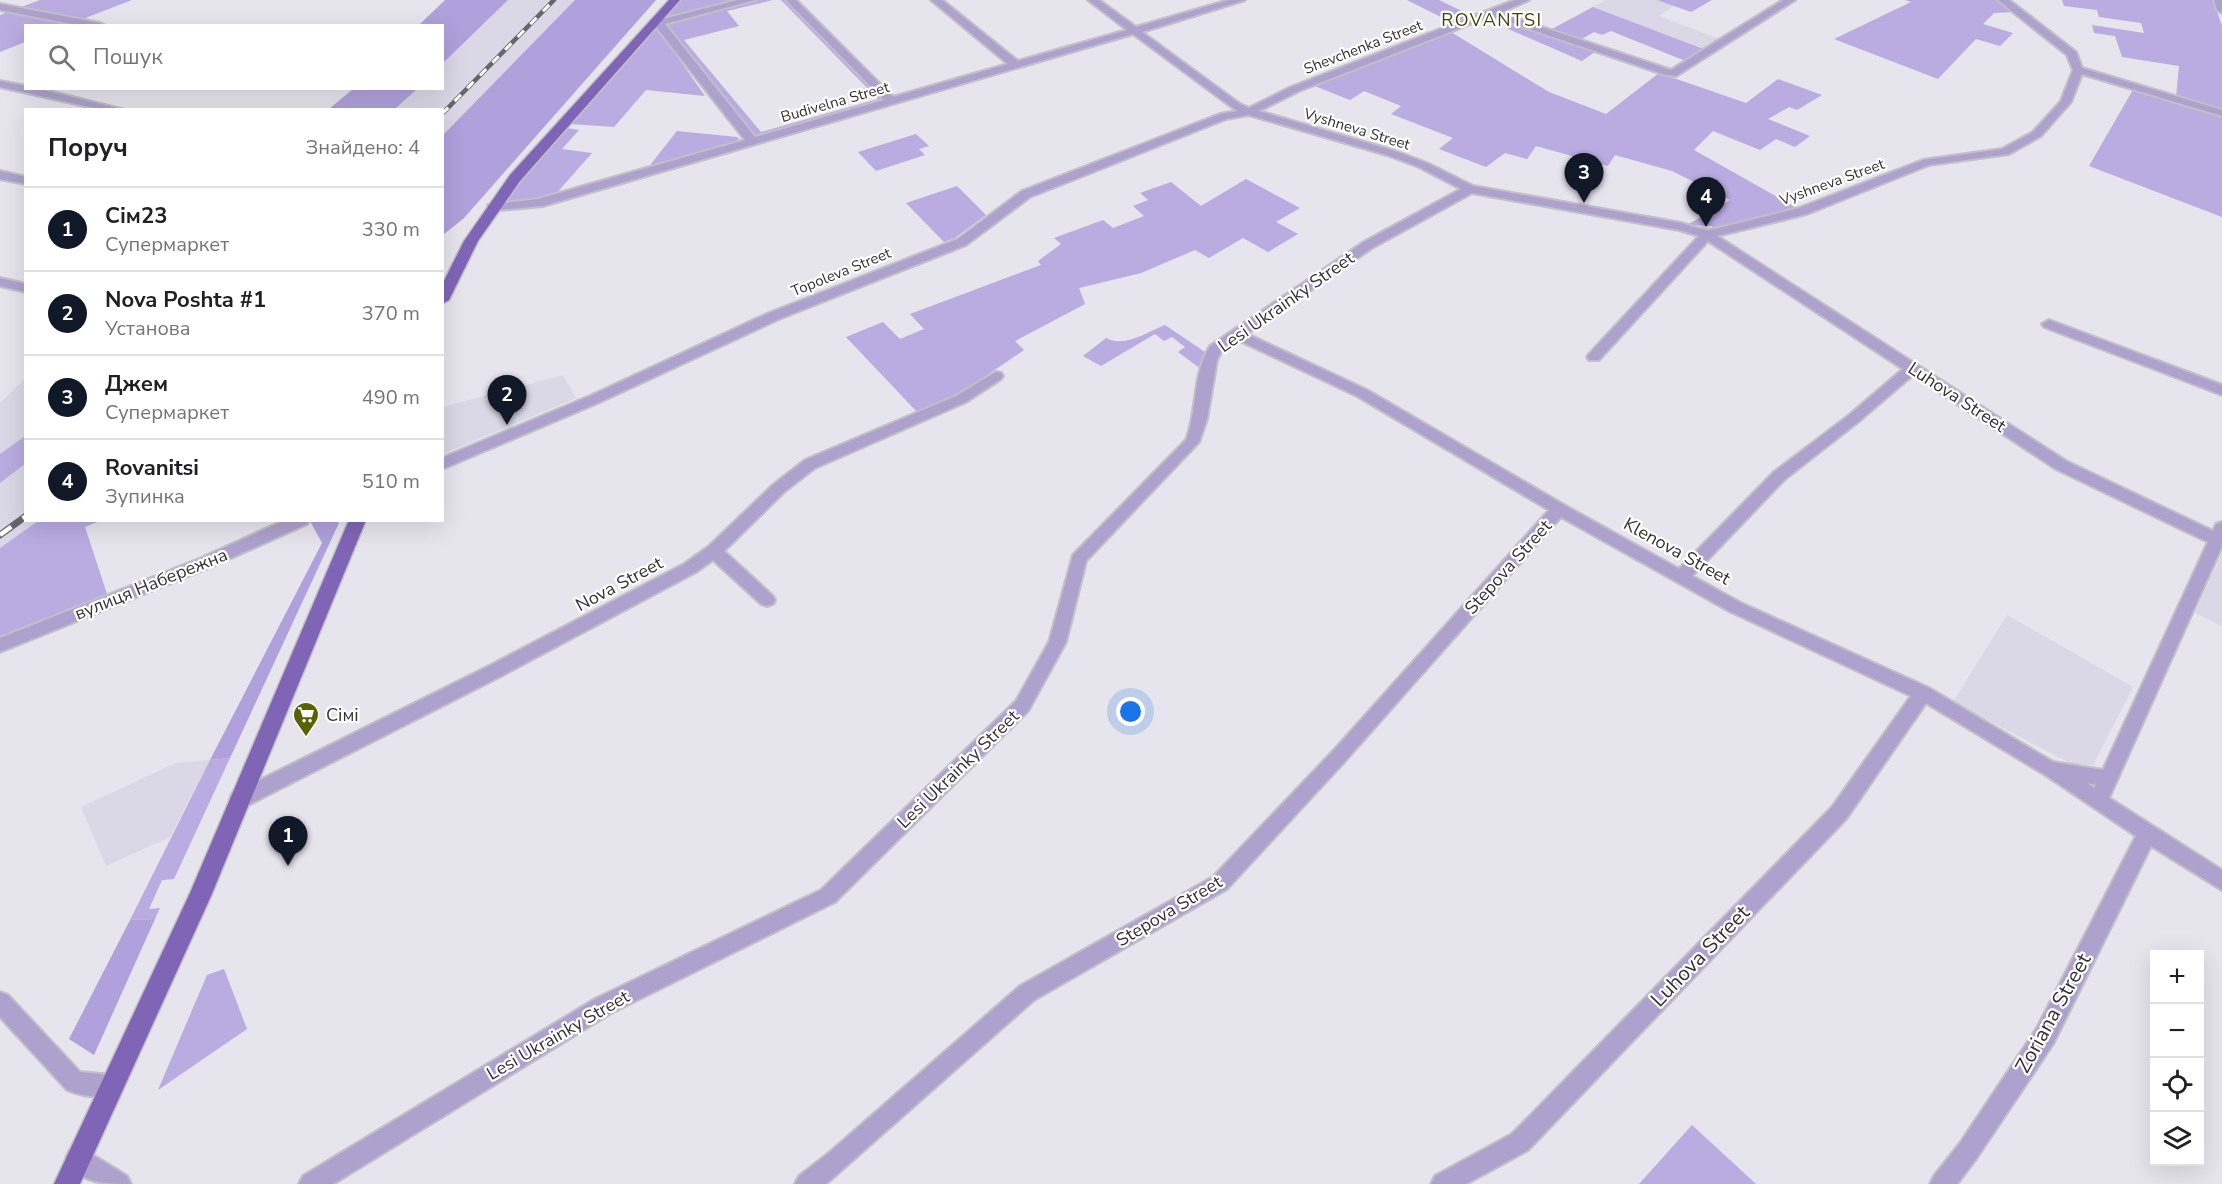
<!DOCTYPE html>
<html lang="uk">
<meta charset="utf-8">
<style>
:root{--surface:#fff;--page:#f6f6f6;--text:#202124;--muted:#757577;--line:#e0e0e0;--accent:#111827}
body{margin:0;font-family:"Nunito Sans",sans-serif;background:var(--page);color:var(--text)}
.controls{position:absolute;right:18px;bottom:18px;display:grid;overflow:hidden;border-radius:0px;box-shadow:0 6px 24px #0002}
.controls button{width:54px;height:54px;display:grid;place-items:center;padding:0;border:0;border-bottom:2px solid var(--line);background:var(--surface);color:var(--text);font:30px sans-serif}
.you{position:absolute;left:1131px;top:712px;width:21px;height:21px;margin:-15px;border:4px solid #fff;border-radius:50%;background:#1a73e8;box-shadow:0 0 0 9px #1a73e833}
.badge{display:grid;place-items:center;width:39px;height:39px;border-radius:50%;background:var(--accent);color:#fff;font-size:20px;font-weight:700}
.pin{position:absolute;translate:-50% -50px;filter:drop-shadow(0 2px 3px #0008)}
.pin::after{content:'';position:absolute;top:32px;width:21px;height:18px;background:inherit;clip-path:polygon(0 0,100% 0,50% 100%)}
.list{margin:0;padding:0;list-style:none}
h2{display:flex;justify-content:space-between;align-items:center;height:78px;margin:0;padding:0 24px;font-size:26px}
h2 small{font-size:20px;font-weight:400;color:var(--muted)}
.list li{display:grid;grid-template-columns:39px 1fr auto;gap:18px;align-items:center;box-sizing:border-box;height:84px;padding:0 24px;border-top:2px solid var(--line)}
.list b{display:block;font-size:22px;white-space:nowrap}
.list p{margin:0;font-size:20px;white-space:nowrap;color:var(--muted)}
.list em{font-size:20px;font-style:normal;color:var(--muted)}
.icon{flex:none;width:33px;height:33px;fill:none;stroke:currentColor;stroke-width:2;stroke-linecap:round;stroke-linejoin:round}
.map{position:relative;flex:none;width:2222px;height:1184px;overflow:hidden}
.search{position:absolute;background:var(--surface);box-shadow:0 6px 24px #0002;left:24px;top:24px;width:420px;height:66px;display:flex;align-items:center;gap:15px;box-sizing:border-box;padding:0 21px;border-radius:0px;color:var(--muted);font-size:22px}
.panel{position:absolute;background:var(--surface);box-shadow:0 6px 24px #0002;left:24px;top:108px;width:420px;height:414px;border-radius:0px}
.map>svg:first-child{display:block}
.built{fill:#dad7e6}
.green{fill:#baabe1}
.forest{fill:#b0a0db}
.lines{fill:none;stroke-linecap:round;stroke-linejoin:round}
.street-casing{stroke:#c2c0c7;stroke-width:4}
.primary-casing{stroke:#c2c0c7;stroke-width:3}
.street{fill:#aea1ce;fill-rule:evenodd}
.primary{fill:#8065b7;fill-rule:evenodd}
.rail-far1-casing{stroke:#67666a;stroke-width:4.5}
.rail-casing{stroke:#67666a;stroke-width:7}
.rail-far1{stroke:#fff;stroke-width:3;stroke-dasharray:9;stroke-linecap:butt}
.rail{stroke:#fff;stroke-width:4.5;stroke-dasharray:14;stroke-linecap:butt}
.labels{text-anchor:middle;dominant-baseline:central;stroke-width:4.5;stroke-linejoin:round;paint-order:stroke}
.far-street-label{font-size:15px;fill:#333235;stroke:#fff}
.far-quarter-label{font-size:18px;letter-spacing:1.5px;fill:#3c4407;stroke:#fff}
.street-label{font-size:18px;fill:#333235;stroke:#fff}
.poi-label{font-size:18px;fill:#333235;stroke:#fff;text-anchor:start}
.near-street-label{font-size:21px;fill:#333235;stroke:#fff}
</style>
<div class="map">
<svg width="2222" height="1184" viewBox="0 0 2222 1184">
<rect width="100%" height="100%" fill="#e6e4ec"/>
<g class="built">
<path d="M508,0H575L443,135L442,110H395L417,89L442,88L443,63Z"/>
<path d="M1606,0H1657L1674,6L1659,16L1722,40L1706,50L1593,7Z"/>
<path d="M563,375L576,398L443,454V407Z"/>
<path d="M25,379V436L0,454V403Z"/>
<path d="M25,464L26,520L38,521L0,548V483Z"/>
<path d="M2222,553V626L2195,613Z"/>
<path d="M2007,615L2133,687L2093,765L2072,764L1953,702Z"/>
<path d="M210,760L170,837L106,866L81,807L176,763Z"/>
</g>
<g class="green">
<path d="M40,0H132L67,25L26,26L25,42L0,52V15Z"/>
<path d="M679,0H746L660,21Z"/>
<path d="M755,0H773L727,11L739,26L684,40L761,132L878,99L781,0H788L887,101L756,138L664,23Z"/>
<path d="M1407,0H1439L1472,16L1453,23Z"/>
<path d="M1657,0H1712L1691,12Z"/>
<path d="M1905,0H1997L2013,12L1994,13L1983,24L2013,33L2000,46L1976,39L1938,79L1834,39L1911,2Z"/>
<path d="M2062,0H2213L2222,26V110L2176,97L2179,66L2122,57L2115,36L2094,33L2092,25L2144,33L2141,23L2099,17L2097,10L2064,6Z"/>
<path d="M1593,7L1706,50L1688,62L1611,31L1602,35L1594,32L1580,40L1550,30Z"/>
<path d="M1514,23L1596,51L1582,61L1506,28Z"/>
<path d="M652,29H658L705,96L646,90L614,127L571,124Z"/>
<path d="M1451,32L1549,92L1606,114L1659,73L1746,103L1778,79L1822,95L1797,110L1789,107L1768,119L1810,136L1795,147L1776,139L1760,150L1713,131L1694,150L1797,208L1713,229L1712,226L1687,225L1730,200L1672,171L1615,155L1608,166L1536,146L1527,159L1505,153L1486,167L1439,149L1453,138L1391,114L1401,106L1364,91L1350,100L1312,85Z"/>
<path d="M2134,88L2222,116V217L2089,166Z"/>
<path d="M567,128L579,130L562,149L592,153L554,196L502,204Z"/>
<path d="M677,131L737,137L741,142L647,169Z"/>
<path d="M916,134L929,146L919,149L925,155L876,171L858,152Z"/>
<path d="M1246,179L1300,208L1276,222L1298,234L1268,252L1243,238L1209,258L1195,250L1141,273L1079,288L1085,304L1015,341L1024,350L957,396L918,413L846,337L883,322L900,339L924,329L910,314L1041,265L1038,261L1061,244L1054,238L1103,220L1113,228L1144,216L1133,206L1148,200L1140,193L1171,182L1201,206Z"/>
<path d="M957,186L986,215L955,238L944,242L906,203Z"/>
<path d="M1165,325L1205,352L1201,369L1178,352L1185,347L1172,337L1164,341L1155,334L1101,366L1083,356L1106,338C1125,348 1147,332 1165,325Z"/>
<path d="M25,436V464L0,483V454Z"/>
<path d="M38,521H100L85,527L108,597L0,640V548Z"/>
<path d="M230,758L174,879L162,880L149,909L160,908L155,919L130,920L210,760Z"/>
<path d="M224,969L247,1029L158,1090L207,975Z"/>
<path d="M1692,1125L1756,1184H1639Z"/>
</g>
<g class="forest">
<path d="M445,0H508L443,63L442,26L419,25Z"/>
<path d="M575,0H656L464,218L443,235V135Z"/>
<path d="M353,89V88L417,89L395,109H329Z"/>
<path d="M310,521H335L339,523L230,758L210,760L322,543Z"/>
<path d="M155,919L94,1055L69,1039L130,920Z"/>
</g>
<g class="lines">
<defs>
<g id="street">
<path d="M738,0H755L665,24L755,137L884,100L786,0H796L893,97L1008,64L931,0H942L1018,61L1127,30L1088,0H1099L1136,27L1229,0H1245L1142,32L1240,104L1249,108L1291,87L1515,0H1529L1500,13L1671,70L1783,0H1795L1676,76L1666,75L1491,16L1299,91L1259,111L1395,151L1427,163L1473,186L1681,223L1707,231L1799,208L1923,160L2002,149L2033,132L2061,101L2073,70L2067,55L1998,0H2009L2076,52L2082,68L2222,110V116L2082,74L2071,102L2041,136L2009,154L1929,165L1807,214L1717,236L2066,461L2213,531L2216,524L2222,522V546L2109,798L2222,870V890L2151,846L2053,1044L1976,1159L1957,1184H1930L1934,1176L1960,1143L2037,1028L2136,836L2047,776L1926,703L1846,819L1528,1150L1466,1184H1431L1435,1176L1512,1134L1832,807L1911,696L1729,611L1561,517L1346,760L1227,889L1034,1000L826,1184H795L799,1176L830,1152L1020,986L1213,877L1334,750L1549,510L1357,396L1238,340L1221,352L1217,360L1207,419L1199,442L1086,561L1066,642L1028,711L835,902L611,1013L333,1184H299L303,1176L595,999L821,890L1016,701L1049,642L1073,555L1186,440C1198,409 1192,375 1210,346L1364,242L1461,189L1419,167L1387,155L1249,115L1226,119L1030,197L966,245L779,319L600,402L442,469V458L590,396L769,313L958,239L1022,191L1220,114L1237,111L1133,34L543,206L488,211V205L538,199L745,140L657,28L651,30L646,27L655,21ZM1472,193L1679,230L1699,236L1589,354L1587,357L1589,360H1599L1708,241L1903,369L1848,416L1774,472L1679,569L1564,505L1367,390L1247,334L1372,248ZM1913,375L2056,469L2208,542L2103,770L2053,762L1929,688L1741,603L1692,576L1784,480L1858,422ZM2087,783L2096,785L2094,788Z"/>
<path d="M2214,0H2222V13L2217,10Z"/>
<path d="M0,4L100,23L105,26H82L0,10Z"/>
<path d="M0,81L26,86V88H36L125,110H103L0,87Z"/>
<path d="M0,171L26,177V184L0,179Z"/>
<path d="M0,278L26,284V292L0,286Z"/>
<path d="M2049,320L2222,385V395L2044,327L2042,324Z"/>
<path d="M996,372L1001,373L1003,376L1001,379L966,402L815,468L784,492L724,551L773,596L775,600L773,604L767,606L761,604L713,560L696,572L503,675L246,806L239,808L232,806L230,800L232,794L491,665L684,564L708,547L774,484L805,460L956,396Z"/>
<path d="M285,520H309L307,524L211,567L0,652V638L199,559Z"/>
<path d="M0,992L8,995L80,1072L111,1075L119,1078L122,1086L119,1094C105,1100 81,1096 67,1090L0,1017Z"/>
<path d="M78,1146L127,1176L131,1184C107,1184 77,1184 66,1158L70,1150Z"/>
</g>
<g id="primary">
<path d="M669,0H680L520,181L478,241L449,300L442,304V285L464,241L510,175Z"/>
<path d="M349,520H366L211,896L80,1184H54L190,893Z"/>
</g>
</defs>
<use href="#street" class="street-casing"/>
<use href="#primary" class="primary-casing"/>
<use href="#street" class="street"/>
<use href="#primary" class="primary"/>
<defs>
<path id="rail-far1" d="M442,114L554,0"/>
<path id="rail" d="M0,535L26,516"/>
</defs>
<use href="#rail-far1" class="rail-far1-casing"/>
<use href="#rail" class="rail-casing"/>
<use href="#rail-far1" class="rail-far1"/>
<use href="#rail" class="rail"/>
</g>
<defs>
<symbol id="supermarket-pin" viewBox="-11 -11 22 30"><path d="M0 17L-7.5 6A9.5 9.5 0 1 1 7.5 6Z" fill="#586304" stroke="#fff"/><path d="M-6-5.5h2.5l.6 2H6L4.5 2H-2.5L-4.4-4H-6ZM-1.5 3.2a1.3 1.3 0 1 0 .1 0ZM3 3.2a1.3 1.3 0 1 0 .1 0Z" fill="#fff"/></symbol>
</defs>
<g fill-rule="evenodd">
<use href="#supermarket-pin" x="291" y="700" width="30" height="40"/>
</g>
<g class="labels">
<g class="far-street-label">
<text transform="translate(1363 47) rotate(-21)">Shevchenka Street</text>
<text transform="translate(835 102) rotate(-16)">Budivelna Street</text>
<text transform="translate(1357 129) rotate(17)">Vyshneva Street</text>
<text transform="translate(1832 182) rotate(-20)">Vyshneva Street</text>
<text transform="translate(841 272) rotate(-22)">Topoleva Street</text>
</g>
<g class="far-quarter-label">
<text x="1492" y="20">ROVANTSI</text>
</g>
<g class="street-label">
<text transform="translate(1286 302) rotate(-35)">Lesi Ukrainky Street</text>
<text transform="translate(1957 397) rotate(33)">Luhova Street</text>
<text transform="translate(1677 551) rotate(29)">Klenova Street</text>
<text transform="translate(1508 567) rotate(-48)">Stepova Street</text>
<text transform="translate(151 584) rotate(-22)">вулиця Набережна</text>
<text transform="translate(619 584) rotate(-28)">Nova Street</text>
<text transform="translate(958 769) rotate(-44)">Lesi Ukrainky Street</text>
<text transform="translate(1169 911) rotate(-31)">Stepova Street</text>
<text transform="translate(558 1035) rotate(-30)">Lesi Ukrainky Street</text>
</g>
<g class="poi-label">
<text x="326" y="715">Сімі</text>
</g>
<g class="near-street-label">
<text transform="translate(1700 956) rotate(-46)">Luhova Street</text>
<text transform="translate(2053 1013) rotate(-61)">Zoriana Street</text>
</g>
</g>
</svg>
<div class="controls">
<button>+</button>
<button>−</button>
<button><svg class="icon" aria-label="locate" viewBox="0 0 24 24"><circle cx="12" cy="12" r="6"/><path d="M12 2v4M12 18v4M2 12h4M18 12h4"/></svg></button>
<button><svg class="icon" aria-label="layers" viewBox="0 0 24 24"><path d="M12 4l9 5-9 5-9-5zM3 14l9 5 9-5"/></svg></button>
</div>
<div class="you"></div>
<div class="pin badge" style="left:288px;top:866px">1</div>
<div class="pin badge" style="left:507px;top:425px">2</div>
<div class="pin badge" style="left:1584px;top:203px">3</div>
<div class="pin badge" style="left:1706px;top:227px">4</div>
<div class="search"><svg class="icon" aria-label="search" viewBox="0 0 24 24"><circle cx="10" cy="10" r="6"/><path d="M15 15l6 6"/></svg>Пошук</div>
<section class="panel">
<h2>Поруч<small>Знайдено: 4</small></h2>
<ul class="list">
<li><span class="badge">1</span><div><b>Сім23</b><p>Супермаркет</p></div><em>330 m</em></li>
<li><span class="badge">2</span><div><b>Nova Poshta #1</b><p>Установа</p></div><em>370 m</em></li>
<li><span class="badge">3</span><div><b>Джем</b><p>Супермаркет</p></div><em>490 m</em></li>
<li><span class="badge">4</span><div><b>Rovanitsi</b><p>Зупинка</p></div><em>510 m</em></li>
</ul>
</section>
</div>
